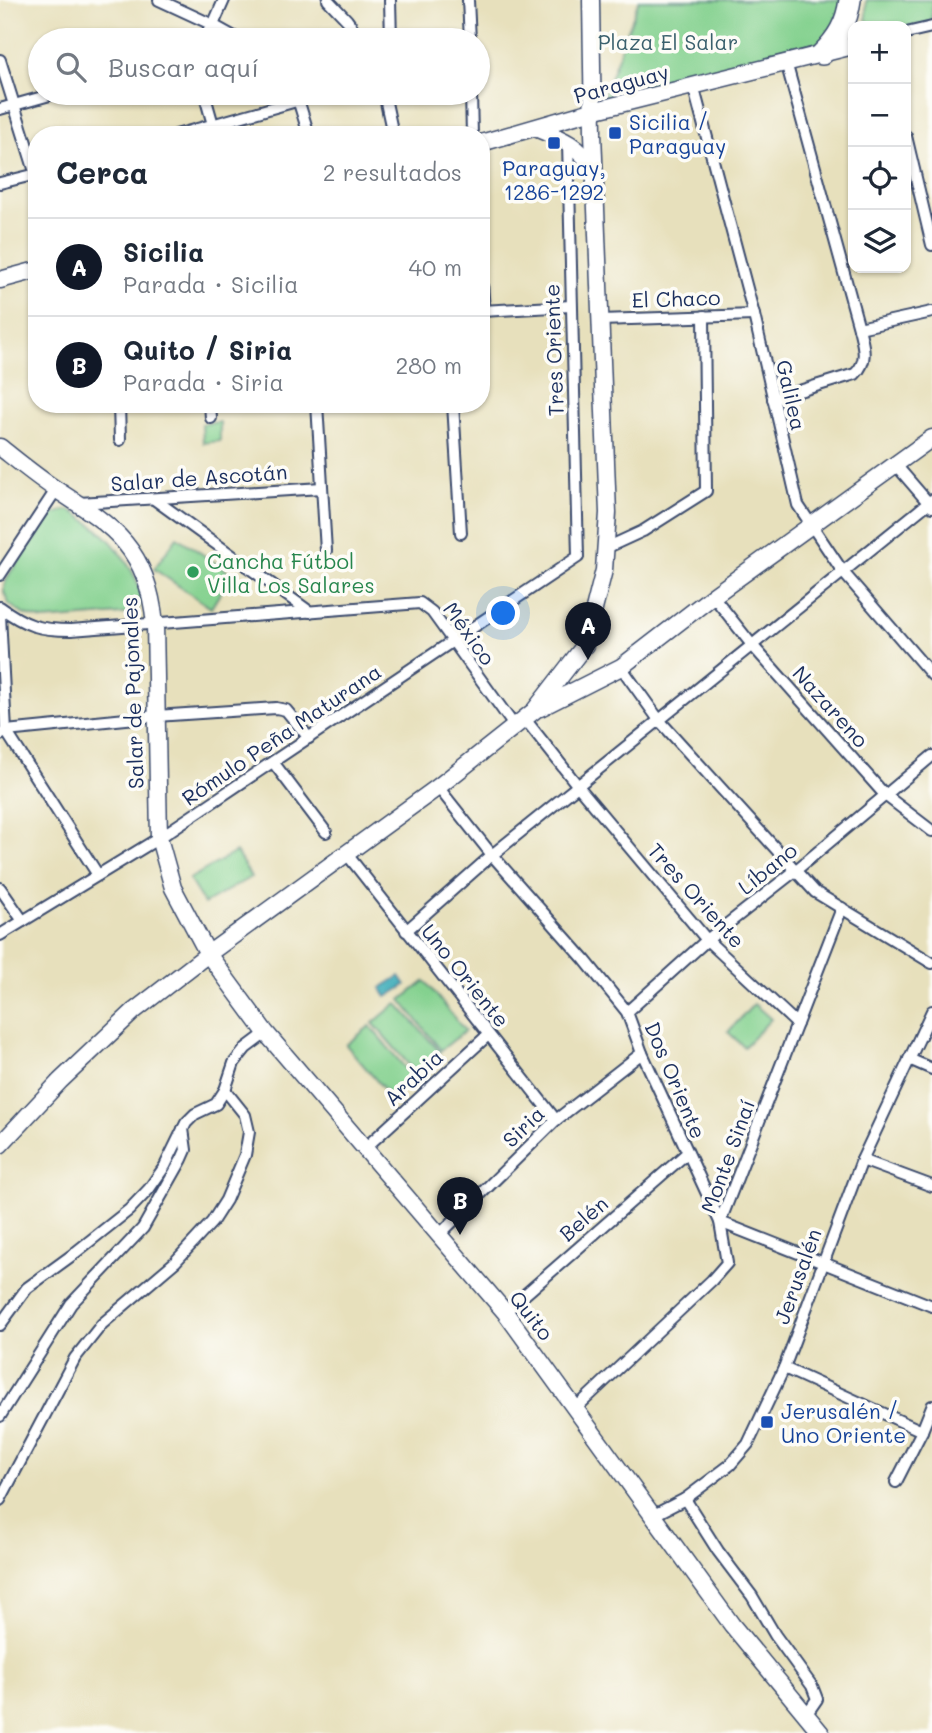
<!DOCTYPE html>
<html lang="es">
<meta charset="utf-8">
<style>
:root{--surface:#fff;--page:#f2f2f3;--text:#1f2937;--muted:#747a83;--line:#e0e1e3;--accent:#111827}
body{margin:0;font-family:Mali,sans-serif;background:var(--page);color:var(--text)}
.controls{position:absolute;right:21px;top:21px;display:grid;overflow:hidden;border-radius:14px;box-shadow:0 2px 5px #0004}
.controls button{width:63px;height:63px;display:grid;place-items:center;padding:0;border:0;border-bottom:2px solid var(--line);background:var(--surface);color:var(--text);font:35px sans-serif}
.you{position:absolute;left:504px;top:614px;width:24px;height:24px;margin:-18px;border:5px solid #fff;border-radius:50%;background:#1a73e8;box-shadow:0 0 0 10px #1a73e833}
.badge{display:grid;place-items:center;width:46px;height:46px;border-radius:50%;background:var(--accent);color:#fff;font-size:23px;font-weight:700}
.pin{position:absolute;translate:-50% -58px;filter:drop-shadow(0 2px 4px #0008)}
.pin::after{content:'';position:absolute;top:37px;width:24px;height:21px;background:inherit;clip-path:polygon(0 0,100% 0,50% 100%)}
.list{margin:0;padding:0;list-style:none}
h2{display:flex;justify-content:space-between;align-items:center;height:91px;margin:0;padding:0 28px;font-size:30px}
h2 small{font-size:23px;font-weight:400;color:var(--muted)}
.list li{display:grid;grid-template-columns:46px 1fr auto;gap:21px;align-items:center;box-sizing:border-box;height:98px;padding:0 28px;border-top:2px solid var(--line)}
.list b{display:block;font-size:26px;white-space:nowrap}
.list p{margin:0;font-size:23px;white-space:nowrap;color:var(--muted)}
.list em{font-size:23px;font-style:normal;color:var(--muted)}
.icon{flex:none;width:38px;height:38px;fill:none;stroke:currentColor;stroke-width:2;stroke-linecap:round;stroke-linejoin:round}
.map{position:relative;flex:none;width:932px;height:1733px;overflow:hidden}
.search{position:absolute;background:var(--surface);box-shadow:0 2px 5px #0004;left:28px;top:28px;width:462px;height:77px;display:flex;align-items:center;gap:18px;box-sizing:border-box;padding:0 24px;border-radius:38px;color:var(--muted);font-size:26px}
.panel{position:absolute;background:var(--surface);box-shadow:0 2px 5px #0004;left:28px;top:126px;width:462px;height:287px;border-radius:28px}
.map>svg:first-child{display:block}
.green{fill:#84d18f;stroke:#508076;stroke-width:2}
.water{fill:#3babb8;stroke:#2b6d8b;stroke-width:2}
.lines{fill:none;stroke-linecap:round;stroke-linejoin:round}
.street-casing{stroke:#3a4a6c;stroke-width:14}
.secondary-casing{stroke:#3a4a6c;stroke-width:19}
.highway-casing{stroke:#3a4a6c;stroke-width:24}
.street{stroke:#fff;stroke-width:10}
.secondary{stroke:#fff;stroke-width:16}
.highway{stroke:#fff;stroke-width:21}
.transit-dot{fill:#1a4fb4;stroke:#fdfcf7;stroke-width:2.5}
.leisure-dot{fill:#2e9e5b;stroke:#fdfcf7;stroke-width:2.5}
.labels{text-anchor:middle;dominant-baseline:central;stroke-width:7;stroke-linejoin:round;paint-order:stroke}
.park-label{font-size:21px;fill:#3a606d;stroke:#fdfcf7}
.street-label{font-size:21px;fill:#1b2f5e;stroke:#fdfcf7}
.transit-label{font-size:21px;fill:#164399;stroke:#fdfcf7;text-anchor:start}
.leisure-label{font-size:21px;fill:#27864d;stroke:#fdfcf7;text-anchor:start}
</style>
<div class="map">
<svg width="932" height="1733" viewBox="0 0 932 1733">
<rect width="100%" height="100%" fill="#fdfcf7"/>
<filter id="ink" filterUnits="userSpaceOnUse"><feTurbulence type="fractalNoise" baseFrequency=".0143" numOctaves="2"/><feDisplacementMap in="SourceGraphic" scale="14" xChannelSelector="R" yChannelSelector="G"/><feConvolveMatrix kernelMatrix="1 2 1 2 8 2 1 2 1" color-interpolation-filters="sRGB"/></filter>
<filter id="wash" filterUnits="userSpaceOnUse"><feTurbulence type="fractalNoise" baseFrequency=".00686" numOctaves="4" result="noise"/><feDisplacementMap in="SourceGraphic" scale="28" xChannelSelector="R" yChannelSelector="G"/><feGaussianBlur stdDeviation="1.57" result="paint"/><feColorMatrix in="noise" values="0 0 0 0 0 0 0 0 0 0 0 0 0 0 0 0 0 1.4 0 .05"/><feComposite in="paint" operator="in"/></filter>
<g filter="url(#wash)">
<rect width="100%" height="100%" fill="#e7e0bc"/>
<g class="green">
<path d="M639,0H842C838,23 830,36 810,49L602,100Z"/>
<path d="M866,0H932V22L906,28V26H870L866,19Z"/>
<path d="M220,422V441L203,443L202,424Z"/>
<path d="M66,510L72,511C83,518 94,525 103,534C119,547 154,595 135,613L43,620L23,614L9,604L4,592V585L10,573L53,514Z"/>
<path d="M177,537L232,574L211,608L154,569Z"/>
<path d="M236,852L251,877L204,904L189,879Z"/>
<path d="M425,981L465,1031L441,1050L401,1000Z"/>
<path d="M397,1003L440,1052L415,1072L373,1023Z"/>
<path d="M754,1004L771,1019L744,1047L728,1032Z"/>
<path d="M370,1026L412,1076L389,1095L346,1045Z"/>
</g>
<path class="water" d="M400,976L406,985L387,997L381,988Z"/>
</g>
<g filter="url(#ink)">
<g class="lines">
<defs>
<g id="street">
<path d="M159,0L213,25L240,40"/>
<path d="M328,0L347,20L361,40"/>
<path d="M390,0L391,40"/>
<path d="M468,0L470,40"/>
<path d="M906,33L932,27"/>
<path d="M202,40L213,25L224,0"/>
<path d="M0,60L37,178"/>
<path d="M693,85L754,315L798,505L843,572L932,675"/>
<path d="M204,93L216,135"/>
<path d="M296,93L309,135"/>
<path d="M384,93L393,135"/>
<path d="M471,93L472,135"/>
<path d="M0,109L57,93"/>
<path d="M176,135L300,100"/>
<path d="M906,136L932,245"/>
<path d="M0,183L37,174"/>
<path d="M481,268L484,311"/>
<path d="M481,311L571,306"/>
<path d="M600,320L754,315"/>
<path d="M859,328L932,312"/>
<path d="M773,399L855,374C869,361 863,345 859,328L786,62"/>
<path d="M119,404L120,440"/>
<path d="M210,404L211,418"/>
<path d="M317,404L326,551"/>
<path d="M453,404L461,533"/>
<path d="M895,464L932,507"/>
<path d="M154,499L310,612"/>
<path d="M79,503L322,488"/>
<path d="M606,548L643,531L706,491L704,316"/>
<path d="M0,575L56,490"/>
<path d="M713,596L752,645L885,795L932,831"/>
<path d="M0,607C26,626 39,630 71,630L420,603L432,612L515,727"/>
<path d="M0,615L6,731L98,875"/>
<path d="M621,667L659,720L815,892L932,963"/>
<path d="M525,719L578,786L707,940L797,1024"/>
<path d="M0,735L6,731L156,716L276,708L286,710L309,738"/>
<path d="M273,762L326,832"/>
<path d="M438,787L492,855L585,960L627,1012L642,1053L720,1222L932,1306"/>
<path d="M346,853L556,1120"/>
<path d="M0,888L23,921"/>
<path d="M406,931L492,855L932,500"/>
<path d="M0,935L159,838L578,557L568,142"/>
<path d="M627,1012L707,940L795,871L932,756"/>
<path d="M909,1059L932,1069"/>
<path d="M364,1149L488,1035"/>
<path d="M862,1160L932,1186"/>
<path d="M438,1236L556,1120L642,1053"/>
<path d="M505,1312L687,1153"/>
<path d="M0,1325L27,1288L71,1256L129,1210L149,1189L165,1166L186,1123L195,1114L216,1104L225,1090L234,1063L246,1048L266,1033"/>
<path d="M784,1368L922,1431"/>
<path d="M576,1408L712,1280L727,1263L720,1222L842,908"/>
<path d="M0,1416L71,1304L143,1228L182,1159L186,1150L183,1129"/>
<path d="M896,1482L922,1431L932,1406"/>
<path d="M685,1499L718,1551L752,1596L775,1635L812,1686L817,1699L806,1715"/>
<path d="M0,1500L75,1358L102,1324L175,1262L212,1222L226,1200L245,1155L249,1132L245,1115L225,1090"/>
<path d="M652,1516L685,1499L730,1465L748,1444L784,1368L862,1160L932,1011"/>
</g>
<g id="secondary">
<path d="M535,128C560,138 580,145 594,170"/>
<path d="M481,143L592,111L853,46"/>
<path d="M0,280L37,270"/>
<path d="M0,447C19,462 37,477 57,490C116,528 147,549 155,624L159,838L173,888L208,954L266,1033L505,1312L732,1625L821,1733"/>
<path d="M540,708L621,667L713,596L932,438"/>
<path d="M0,1145L60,1081L134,1011L208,954L438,787L534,711L585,645L604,570L608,513L593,133L591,0"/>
</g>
<path id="highway" d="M822,54C838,38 847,23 850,0"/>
</defs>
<use href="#street" class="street-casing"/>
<use href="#secondary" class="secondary-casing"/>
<use href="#highway" class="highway-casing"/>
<use href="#street" class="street"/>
<use href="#secondary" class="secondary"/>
<use href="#highway" class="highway"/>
</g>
</g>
<g class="transit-dot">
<rect x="608" y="126" width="14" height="14" rx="3.5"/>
<rect x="547" y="136" width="14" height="14" rx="3.5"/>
<rect x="760" y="1415" width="14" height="14" rx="3.5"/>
</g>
<circle class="leisure-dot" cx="193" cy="572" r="7"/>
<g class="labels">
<g class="park-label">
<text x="668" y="41">Plaza El Salar</text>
</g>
<g class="street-label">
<text transform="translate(621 83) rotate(-15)">Paraguay</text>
<text transform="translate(676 298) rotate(-2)">El Chaco</text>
<text transform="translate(553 350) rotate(-92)">Tres Oriente</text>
<text transform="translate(792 395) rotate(77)">Galilea</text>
<text transform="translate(199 477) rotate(-4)">Salar de Ascotán</text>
<text transform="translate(470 633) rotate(54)">México</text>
<text transform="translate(132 693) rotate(-92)">Salar de Pajonales</text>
<text transform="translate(831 706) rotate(48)">Nazareno</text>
<text transform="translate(281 734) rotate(-34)">Rómulo Peña Maturana</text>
<text transform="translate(767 868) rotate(-39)">Líbano</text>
<text transform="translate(697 895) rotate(48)">Tres Oriente</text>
<text transform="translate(466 975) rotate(51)">Uno Oriente</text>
<text transform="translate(413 1077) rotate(-43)">Arabia</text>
<text transform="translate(676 1080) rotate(67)">Dos Oriente</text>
<text transform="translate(523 1126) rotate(-44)">Siria</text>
<text transform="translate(727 1156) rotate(-70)">Monte Sinaí</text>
<text transform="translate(583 1218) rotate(-41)">Belén</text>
<text transform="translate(797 1276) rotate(-70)">Jerusalén</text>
<text transform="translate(532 1315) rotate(52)">Quito</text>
</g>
<g class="transit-label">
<text x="629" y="121">Sicilia /<tspan x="629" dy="24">Paraguay</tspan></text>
<text x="554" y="167" text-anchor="middle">Paraguay,<tspan x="554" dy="24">1286-1292</tspan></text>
<text x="781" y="1410">Jerusalén /<tspan x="781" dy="24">Uno Oriente</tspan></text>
</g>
<g class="leisure-label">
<text x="207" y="560">Cancha Fútbol<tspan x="207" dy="24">Villa Los Salares</tspan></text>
</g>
</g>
</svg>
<div class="controls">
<button>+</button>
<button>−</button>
<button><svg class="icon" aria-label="locate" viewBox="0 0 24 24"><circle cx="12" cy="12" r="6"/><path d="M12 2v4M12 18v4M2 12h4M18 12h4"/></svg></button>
<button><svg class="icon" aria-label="layers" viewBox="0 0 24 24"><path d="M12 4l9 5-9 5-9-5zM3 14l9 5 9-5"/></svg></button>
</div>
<div class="you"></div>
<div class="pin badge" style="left:588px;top:660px">A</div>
<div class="pin badge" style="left:460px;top:1235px">B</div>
<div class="search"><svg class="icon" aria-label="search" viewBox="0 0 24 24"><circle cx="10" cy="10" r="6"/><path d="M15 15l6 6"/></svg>Buscar aquí</div>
<section class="panel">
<h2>Cerca<small>2 resultados</small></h2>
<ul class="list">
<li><span class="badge">A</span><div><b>Sicilia</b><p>Parada · Sicilia</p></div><em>40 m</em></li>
<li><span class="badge">B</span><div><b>Quito / Siria</b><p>Parada · Siria</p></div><em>280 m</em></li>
</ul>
</section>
</div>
